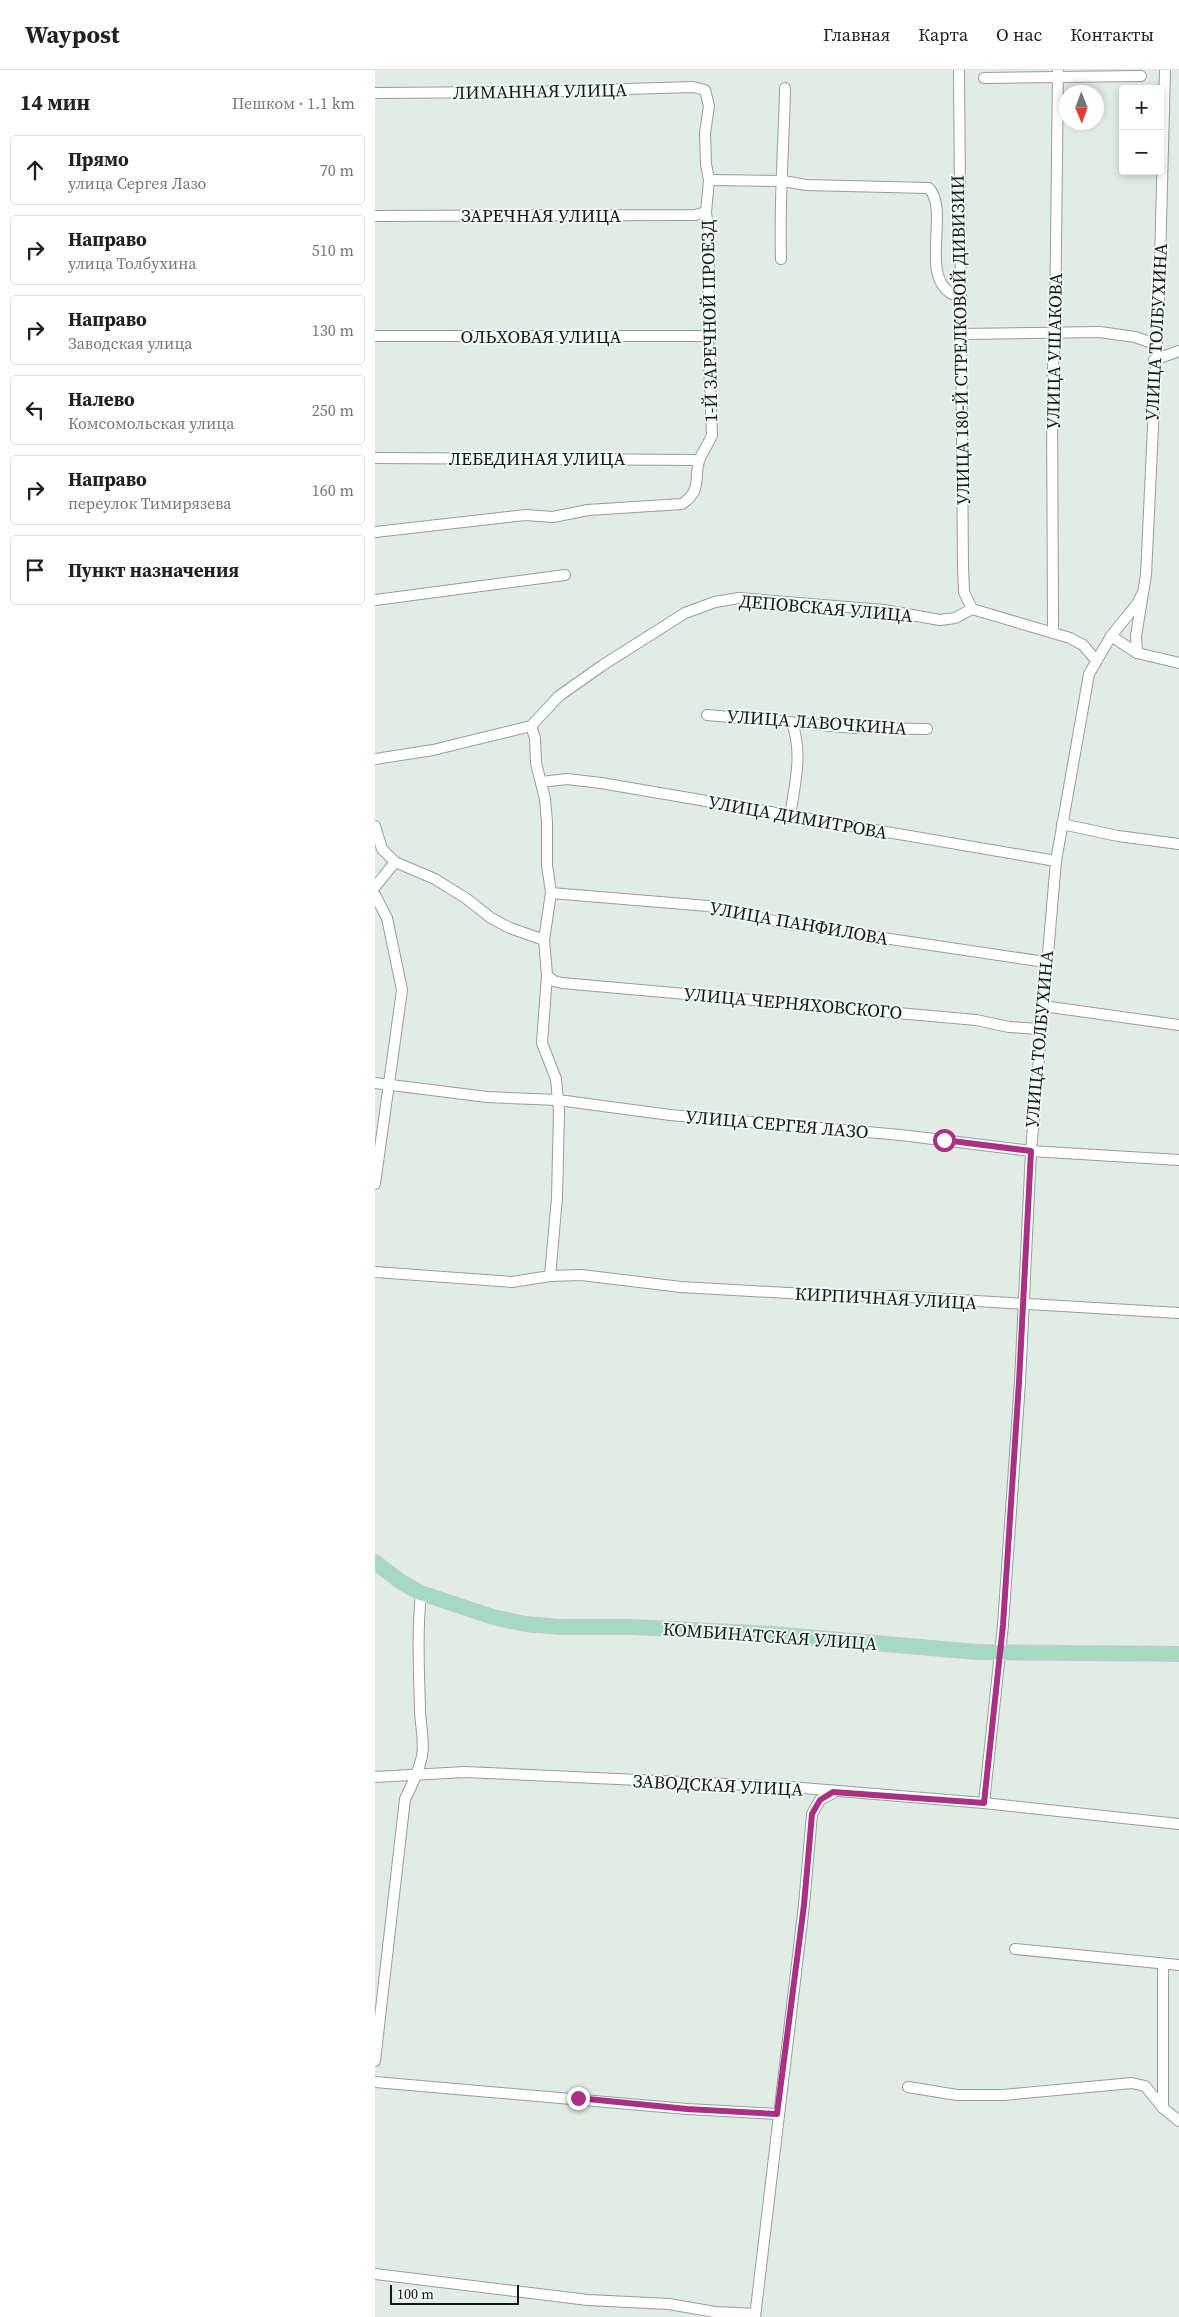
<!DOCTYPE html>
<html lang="ru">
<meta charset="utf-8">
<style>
:root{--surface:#fff;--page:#f6f6f6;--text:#202124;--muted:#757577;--line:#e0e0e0}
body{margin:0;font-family:"Source Serif 4",serif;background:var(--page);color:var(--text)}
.controls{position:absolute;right:15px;top:15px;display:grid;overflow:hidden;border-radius:5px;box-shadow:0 2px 8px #0003}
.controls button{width:45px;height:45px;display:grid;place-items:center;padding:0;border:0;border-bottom:1px solid var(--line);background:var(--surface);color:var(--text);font:25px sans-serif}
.compass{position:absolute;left:684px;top:15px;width:45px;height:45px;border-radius:50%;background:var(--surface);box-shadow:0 2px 8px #0003;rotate:179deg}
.scale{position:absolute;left:15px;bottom:12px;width:129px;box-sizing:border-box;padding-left:5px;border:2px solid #151917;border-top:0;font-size:14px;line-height:18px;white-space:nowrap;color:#151917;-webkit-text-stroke:4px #eef9f3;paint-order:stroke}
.stop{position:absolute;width:15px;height:15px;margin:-11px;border:4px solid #aa3083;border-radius:50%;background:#fff}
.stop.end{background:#aa3083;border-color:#fff;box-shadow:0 1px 5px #0008}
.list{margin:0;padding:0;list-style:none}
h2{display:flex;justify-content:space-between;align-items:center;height:65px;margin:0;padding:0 20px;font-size:21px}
h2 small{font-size:16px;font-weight:400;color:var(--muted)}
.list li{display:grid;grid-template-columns:32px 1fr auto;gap:15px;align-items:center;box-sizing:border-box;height:70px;margin:0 10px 10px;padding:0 10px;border:1px solid var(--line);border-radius:5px}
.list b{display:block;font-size:19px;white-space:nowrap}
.list p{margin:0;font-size:16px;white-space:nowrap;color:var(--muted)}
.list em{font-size:16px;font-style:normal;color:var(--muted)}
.icon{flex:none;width:28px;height:28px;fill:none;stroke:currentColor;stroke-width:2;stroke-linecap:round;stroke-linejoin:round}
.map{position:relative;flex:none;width:804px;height:2247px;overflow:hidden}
header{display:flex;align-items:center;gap:30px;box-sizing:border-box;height:70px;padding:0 25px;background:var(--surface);border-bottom:1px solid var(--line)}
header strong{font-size:24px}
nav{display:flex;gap:28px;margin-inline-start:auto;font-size:18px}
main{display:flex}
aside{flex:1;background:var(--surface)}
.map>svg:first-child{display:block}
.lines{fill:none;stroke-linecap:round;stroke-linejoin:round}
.minor-casing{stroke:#959f9a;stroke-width:12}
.major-casing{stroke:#c7c8c7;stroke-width:16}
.minor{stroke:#fff;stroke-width:10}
.major{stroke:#a6d9c2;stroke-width:14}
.route{stroke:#aa3083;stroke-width:6}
.labels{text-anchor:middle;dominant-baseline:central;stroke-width:4;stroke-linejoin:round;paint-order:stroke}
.street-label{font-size:18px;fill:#151917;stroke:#eef9f3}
</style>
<header>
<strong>Waypost</strong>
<nav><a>Главная</a><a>Карта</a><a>О нас</a><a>Контакты</a></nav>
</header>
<main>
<aside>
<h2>14 мин<small>Пешком · 1.1 km</small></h2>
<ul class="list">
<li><svg class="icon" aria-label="ahead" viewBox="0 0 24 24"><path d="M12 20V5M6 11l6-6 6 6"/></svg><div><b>Прямо</b><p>улица Сергея Лазо</p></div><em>70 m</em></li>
<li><svg class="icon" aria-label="right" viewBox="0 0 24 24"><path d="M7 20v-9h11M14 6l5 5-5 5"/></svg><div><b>Направо</b><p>улица Толбухина</p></div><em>510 m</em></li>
<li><svg class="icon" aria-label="right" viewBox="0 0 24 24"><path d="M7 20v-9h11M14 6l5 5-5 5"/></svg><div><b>Направо</b><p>Заводская улица</p></div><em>130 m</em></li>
<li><svg class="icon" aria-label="left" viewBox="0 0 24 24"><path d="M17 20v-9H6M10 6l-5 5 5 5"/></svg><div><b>Налево</b><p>Комсомольская улица</p></div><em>250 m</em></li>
<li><svg class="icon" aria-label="right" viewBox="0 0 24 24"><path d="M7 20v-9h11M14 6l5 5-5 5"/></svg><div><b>Направо</b><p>переулок Тимирязева</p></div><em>160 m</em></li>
<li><svg class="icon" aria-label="arrive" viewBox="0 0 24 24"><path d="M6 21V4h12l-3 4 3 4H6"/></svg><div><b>Пункт назначения</b></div></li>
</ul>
</aside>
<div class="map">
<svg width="804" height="2247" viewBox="0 0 804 2247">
<rect width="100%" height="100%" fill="#e1ece6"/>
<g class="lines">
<defs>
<g id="minor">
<path d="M584,0L588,497L589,522L597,539"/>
<path d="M609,8L766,6"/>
<path d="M0,23L153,22L318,17L330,20L334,36L330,63L331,94L334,110L331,142L334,168L333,266L337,365C334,373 326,384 324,391C319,410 327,420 307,434L213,440L178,447L150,445L0,462"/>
<path d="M334,110L408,111L431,115L554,118C575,142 544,205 577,224H585"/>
<path d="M0,146L320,145L331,142"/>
<path d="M406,189C404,132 409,75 410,18"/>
<path d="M585,264L725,262L760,267L780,274"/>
<path d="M0,266H333"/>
<path d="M779,290L804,281"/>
<path d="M0,388L324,390"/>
<path d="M0,530L190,505"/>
<path d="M678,562L677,316L680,262L683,0"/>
<path d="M736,566L762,583L804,593"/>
<path d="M762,583L761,566L771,505L784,230L790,0"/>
<path d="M332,645L480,658L552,659"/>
<path d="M156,656L160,668L161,693L170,729L172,752V795L176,823L169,870L172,905L167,973L181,1009L184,1041L182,1128L175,1206"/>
<path d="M0,689L58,680L156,656L184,626L228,595L310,543L340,532L364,528L509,540L565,550L580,548L597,539L695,568L708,575L720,589"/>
<path d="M166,712L192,709L226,713L681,791"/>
<path d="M415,745C420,714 428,684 417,653"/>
<path d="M687,754L743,766L804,774"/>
<path d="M0,756L7,779L20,792L0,817"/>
<path d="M20,792L60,809L92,829L116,848L135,858L169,870"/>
<path d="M176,823L333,836L408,853L670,892"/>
<path d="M0,825L12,848L27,920L0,1114"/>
<path d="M172,905L179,911L187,913L601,950L634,957L664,959"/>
<path d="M668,936L804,955"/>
<path d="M0,1013L112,1027L183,1030L295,1045L526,1065L656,1081L804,1090"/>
<path d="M0,1202L137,1212L175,1206L206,1205L306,1217L448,1225L517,1226L804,1243"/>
<path d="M0,1707L90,1702L415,1717L609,1733L804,1754"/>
<path d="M609,1733L628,1555L645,1312L656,1081L681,791L714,604L736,566L762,534L767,524"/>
<path d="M640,1879L804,1895"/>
<path d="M788,1894V2038"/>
<path d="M0,1991L30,1729C37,1715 44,1701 47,1686C50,1669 45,1655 45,1639C44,1601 42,1562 46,1523"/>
<path d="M0,2012L312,2039L403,2044"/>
<path d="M533,2017L582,2025H628L757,2013L770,2016L788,2038L804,2051"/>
<path d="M0,2204L213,2230L294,2234L340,2242L380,2244"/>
<path d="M380,2247L429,1835L437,1744L445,1730L458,1723"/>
</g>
<path id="major" d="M0,1492L26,1512L46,1523L118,1547L150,1554L186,1557H258L397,1564L602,1582L804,1584"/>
</defs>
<use href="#minor" class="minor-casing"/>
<use href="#major" class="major-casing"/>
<use href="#minor" class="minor"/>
<use href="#major" class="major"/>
</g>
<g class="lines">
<path class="route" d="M203,2028L312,2039L402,2044L429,1835L437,1744L445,1730L458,1722L609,1733L628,1555L644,1312L656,1081L569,1070"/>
</g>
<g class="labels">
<g class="street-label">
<text transform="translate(165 21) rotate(-1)">ЛИМАННАЯ УЛИЦА</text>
<text x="166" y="145">ЗАРЕЧНАЯ УЛИЦА</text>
<text transform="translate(334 251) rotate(-91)">1-Й ЗАРЕЧНОЙ ПРОЕЗД</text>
<text transform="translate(781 262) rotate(-87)">УЛИЦА ТОЛБУХИНА</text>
<text x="166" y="266">ОЛЬХОВАЯ УЛИЦА</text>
<text transform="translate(585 270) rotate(-91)">УЛИЦА 180-Й СТРЕЛКОВОЙ ДИВИЗИИ</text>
<text transform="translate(679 281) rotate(-89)">УЛИЦА УШАКОВА</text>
<text x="162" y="388">ЛЕБЕДИНАЯ УЛИЦА</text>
<text transform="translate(451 538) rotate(5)">ДЕПОВСКАЯ УЛИЦА</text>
<text transform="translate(442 652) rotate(4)">УЛИЦА ЛАВОЧКИНА</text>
<text transform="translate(423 747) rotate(10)">УЛИЦА ДИМИТРОВА</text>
<text transform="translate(424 853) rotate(10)">УЛИЦА ПАНФИЛОВА</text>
<text transform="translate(418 933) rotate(5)">УЛИЦА ЧЕРНЯХОВСКОГО</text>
<text transform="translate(664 969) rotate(-85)">УЛИЦА ТОЛБУХИНА</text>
<text transform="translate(402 1054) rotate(5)">УЛИЦА СЕРГЕЯ ЛАЗО</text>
<text transform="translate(511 1228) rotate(3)">КИРПИЧНАЯ УЛИЦА</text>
<text transform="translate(395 1566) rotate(4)">КОМБИНАТСКАЯ УЛИЦА</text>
<text transform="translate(343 1715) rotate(3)">ЗАВОДСКАЯ УЛИЦА</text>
</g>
</g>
</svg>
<div class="controls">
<button>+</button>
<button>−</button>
</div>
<svg class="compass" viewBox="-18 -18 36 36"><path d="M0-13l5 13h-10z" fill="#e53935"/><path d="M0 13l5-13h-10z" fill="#757577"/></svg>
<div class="scale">100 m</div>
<div class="stop" style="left:569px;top:1070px"></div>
<div class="stop end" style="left:203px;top:2028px"></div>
</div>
</main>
